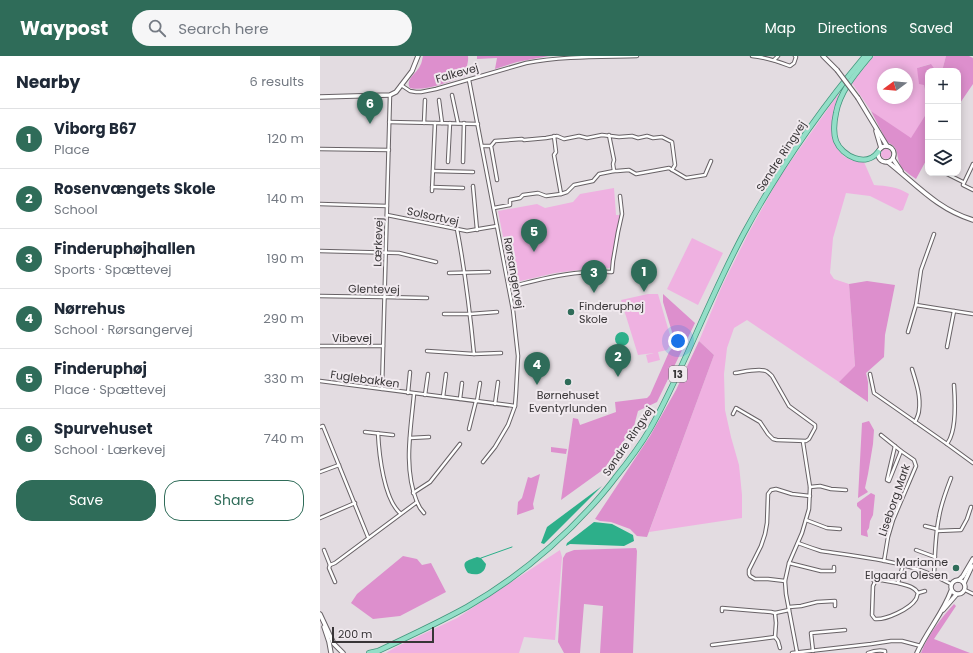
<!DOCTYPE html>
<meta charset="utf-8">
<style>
:root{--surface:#fff;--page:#f6f6f7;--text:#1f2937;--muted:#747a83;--line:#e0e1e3;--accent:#2f6c59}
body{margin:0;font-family:Poppins,sans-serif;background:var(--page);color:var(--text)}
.controls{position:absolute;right:12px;top:12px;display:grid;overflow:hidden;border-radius:8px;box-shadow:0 2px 10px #0003}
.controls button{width:36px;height:36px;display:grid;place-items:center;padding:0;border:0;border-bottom:1px solid var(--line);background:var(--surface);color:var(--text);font:20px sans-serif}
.compass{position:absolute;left:557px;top:12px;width:36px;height:36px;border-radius:50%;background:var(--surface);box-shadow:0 2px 10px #0003;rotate:254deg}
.scale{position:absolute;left:12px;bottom:10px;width:102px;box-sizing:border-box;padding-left:4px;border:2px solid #383537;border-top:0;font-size:11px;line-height:14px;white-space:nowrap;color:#383537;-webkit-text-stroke:3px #f0e9ee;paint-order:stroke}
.you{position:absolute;left:358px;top:285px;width:14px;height:14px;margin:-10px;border:3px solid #fff;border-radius:50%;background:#1a73e8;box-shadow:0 0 0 6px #1a73e833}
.badge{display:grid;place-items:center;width:26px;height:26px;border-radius:50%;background:var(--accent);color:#fff;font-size:13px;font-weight:700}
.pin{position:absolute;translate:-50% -33px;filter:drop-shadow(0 1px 2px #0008)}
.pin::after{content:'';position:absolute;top:21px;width:14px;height:12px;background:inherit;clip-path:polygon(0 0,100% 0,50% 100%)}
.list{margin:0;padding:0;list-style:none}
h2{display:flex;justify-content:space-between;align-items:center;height:52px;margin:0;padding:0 16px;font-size:17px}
h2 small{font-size:13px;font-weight:400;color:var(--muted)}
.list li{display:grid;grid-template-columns:26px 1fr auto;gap:12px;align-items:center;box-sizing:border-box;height:60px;padding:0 16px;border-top:1px solid var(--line)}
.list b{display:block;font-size:15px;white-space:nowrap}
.list p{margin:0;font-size:13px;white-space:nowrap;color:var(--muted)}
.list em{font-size:13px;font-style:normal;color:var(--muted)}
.actions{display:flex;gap:8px;padding:12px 16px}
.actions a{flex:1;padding:9px 0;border:1px solid var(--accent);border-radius:16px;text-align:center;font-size:14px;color:var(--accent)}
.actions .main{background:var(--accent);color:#fff}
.icon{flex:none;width:22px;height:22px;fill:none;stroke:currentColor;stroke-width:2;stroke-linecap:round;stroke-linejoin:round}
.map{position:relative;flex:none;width:653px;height:597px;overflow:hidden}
header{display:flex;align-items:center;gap:24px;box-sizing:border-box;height:56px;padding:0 20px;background:var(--accent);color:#fff}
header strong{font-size:19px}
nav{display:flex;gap:22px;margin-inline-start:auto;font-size:14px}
.search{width:280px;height:36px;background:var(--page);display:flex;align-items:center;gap:10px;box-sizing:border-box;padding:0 14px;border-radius:22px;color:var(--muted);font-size:15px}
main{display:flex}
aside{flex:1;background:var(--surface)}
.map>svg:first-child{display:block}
.green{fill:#efb1e1;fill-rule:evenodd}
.forest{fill:#dd8fcd}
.water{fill:#2daf8a}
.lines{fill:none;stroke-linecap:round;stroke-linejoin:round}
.stream{stroke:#2daf8a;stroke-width:1}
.minor-casing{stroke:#686266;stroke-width:4.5}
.tertiary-casing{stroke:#686266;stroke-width:5.5}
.primary-casing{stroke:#44967d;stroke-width:6}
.minor{stroke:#fff;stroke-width:2.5}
.tertiary{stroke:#fff;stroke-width:3.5}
.primary{stroke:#93dfc8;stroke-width:4.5}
.tertiary-bridge-casing{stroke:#686266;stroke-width:5.5;stroke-linecap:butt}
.tertiary-bridge{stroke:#fff;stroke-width:3.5}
.poi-dot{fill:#2f6c59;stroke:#f0e9ee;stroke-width:1.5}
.labels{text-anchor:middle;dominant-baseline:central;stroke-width:4;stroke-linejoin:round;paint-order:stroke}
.shield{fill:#f0e9ee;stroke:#6f6b6e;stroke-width:1}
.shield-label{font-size:10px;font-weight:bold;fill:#383537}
.street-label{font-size:11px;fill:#383537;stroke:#f0e9ee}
.poi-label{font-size:11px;fill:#383537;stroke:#f0e9ee;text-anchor:start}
</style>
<header>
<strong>Waypost</strong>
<div class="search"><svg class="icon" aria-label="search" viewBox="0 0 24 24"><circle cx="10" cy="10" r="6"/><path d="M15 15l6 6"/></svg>Search here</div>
<nav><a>Map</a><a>Directions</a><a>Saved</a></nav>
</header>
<main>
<aside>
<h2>Nearby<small>6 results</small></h2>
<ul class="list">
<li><span class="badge">1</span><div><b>Viborg B67</b><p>Place</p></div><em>120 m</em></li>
<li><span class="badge">2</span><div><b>Rosenvængets Skole</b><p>School</p></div><em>140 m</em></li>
<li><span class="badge">3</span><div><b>Finderuphøjhallen</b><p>Sports · Spættevej</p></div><em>190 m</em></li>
<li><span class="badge">4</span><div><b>Nørrehus</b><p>School · Rørsangervej</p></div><em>290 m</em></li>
<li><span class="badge">5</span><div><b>Finderuphøj</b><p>Place · Spættevej</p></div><em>330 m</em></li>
<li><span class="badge">6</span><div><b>Spurvehuset</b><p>School · Lærkevej</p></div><em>740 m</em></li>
</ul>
<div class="actions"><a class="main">Save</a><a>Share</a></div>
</aside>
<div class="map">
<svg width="653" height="597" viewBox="0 0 653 597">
<rect width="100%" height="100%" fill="#e3dce1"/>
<g class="green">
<path d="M554,0H626L622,15H616L610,8L597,12L604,29L608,55L591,83L551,55L532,27ZM563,18H587V42H563Z"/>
<path d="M519,37C518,43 515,49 514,55C510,72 512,97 531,104C535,105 540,105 544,106L554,129C567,130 578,131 589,138L583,154L580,155L550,140L526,137L513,182L510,217L514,223L529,228L535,311L519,326L427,264L414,272L407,292L404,318L405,354L411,381L419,409L422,439V462L329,476L394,299L379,285L402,230L428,178L459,122Z"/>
<circle cx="566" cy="98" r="5"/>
<path d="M294,132L296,159H300L290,212L259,214L235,217L192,227L178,155L217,148L225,152L253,146L260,138Z"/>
<path d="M372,182L403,197L378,249L347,233Z"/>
<path d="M328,238H338L352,286L347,294L338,296L340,304L328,307L326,299L334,297L318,299L301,244Z"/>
<path d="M240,494L242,501L235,584L204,581L199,597H66L76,591L137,562Z"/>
</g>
<g class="forest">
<path d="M103,0H148C149,7 145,14 145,20C131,25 104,36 90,32C85,23 97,17 100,10C102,7 102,3 103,0Z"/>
<path d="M157,0H229L197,6L175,13L177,2L157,3Z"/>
<path d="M626,0H649L653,2V28L638,50V15H622Z"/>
<path d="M611,8L616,15H608V51L604,29L599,28L597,12Z"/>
<path d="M551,55L591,82L608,55V101L596,123C592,120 587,117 583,113C574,102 582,92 567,86Z"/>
<path d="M547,225L575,229L565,279L564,301L546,317L548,326V346L519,326L535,310L529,228Z"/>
<path d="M343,238L375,267L337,346L318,355L314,370L284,413L241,444L253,362L258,363L260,369L296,356L295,346L327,342L330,339L349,296L354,290L355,286L343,246Z"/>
<path d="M379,285L394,299L327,481L317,480L310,473L291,466L280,465L275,463L330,380L356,334Z"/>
<path d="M549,365L554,374L553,388L548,418L545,432L548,436L538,442L542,367Z"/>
<path d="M231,391L247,393L246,398L231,396Z"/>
<path d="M220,418L213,448L214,453L197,459L198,446L202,442L208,421L211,422Z"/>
<path d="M551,437L555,439L553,459L550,465L549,472L547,475L548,481L541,479V454L537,450V447Z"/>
<path d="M316,492L317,495L313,597H280L283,550L264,548L260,597H244L238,586L243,502L246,497L254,494Z"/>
<path d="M83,500L97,503L102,509L111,507L126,536L80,560L53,563L31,547L37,538Z"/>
<path d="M634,548L636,550L614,583L650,597H601C608,579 621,562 634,548Z"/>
</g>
<g class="water">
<circle cx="302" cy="283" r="7"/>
<path d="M282,430L224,488L221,487L227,471Z"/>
<path d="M274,466L292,468L313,479L314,485L304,490L250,488L246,490L247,487Z"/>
<path d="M157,501L161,502L166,508C165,518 157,520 148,517C140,505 147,505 157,501Z"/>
</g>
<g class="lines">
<path class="stream" d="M161,502L192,491"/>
<defs>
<g id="minor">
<path d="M432,0C445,1 457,5 470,10L474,7L476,1L475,0"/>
<path d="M454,4L458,0"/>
<path d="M149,24L193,254L198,300L196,337L195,350L188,369L175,391L163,406"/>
<path d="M81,29L90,35L96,36H101L116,33L206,7C243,0 280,1 317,0"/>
<path d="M132,39L138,67"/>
<path d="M119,44L122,67"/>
<path d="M69,66L158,68"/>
<path d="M104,67L105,44"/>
<path d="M289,79L294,104L293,108L294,115"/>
<path d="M234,80L236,96L234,99L241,138"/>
<path d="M162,90H171"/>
<path d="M0,93L69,94"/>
<path d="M128,106L130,67"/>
<path d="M143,106L144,67"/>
<path d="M653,108L643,129L653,134"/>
<path d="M113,115L153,116"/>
<path d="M625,117L643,126"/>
<path d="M177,124L171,90L175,85L202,83L204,84L226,82L237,80L244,83L259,80L267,82L282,79L299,81L312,80L318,82L327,80L333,82L342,81L352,86L355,109L352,114"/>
<path d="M153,130L157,174"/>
<path d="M112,131L143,132"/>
<path d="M112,135L115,67"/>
<path d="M0,148L67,150"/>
<path d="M174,152L190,149V144L200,142L203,139L218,137L226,140L241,138L247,136L254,129L273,125L279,118L294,115H297L309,114L316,118L349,112L366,122L385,119L391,105"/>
<path d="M67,159L147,175L177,170"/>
<path d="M137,173C145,215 150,256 154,298"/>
<path d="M0,195L79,197L116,206"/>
<path d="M129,217L169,216"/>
<path d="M189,231C215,225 242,217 270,216C277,215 284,216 292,216L293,205L298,176L302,158L300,140"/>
<path d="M0,240L64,241L107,242"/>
<path d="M596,249L653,258"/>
<path d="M124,258H150L177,256"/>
<path d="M588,276L596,249L601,214L614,178"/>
<path d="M0,290H63"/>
<path d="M627,291L634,255"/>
<path d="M107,295L154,298L181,297"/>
<path d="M592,313C596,326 601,340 599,354C599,358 597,362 595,366"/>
<path d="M550,318L554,337L627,388"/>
<path d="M0,325L195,350"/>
<path d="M634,329C635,343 636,363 632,377C631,381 629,385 627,388L653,407"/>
<path d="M62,333L70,39"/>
<path d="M88,337L90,316"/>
<path d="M94,338C91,373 83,412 97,446"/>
<path d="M105,339L108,318"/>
<path d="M123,341L126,318"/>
<path d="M140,343L142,327"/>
<path d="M157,345L160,327"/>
<path d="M175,348L178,326"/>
<path d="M413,358L416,352L440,366L448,378L453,383L457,384L486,385L489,383L495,372V369L469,350L452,320C450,318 448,316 446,315C439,312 423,316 415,317"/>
<path d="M0,371L3,370L48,481"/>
<path d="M149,373L156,345"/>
<path d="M45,376L73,379"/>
<path d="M58,377C59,399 64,443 80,457"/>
<path d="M561,379L581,395L594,404L596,410L573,464L568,481L564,505"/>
<path d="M90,382L109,381"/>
<path d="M575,390L567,424L569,425L581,395"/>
<path d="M0,416L19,409"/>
<path d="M490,431L500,430L511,433L526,434"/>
<path d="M93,437L110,426L140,388"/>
<path d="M0,462L35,447"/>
<path d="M486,464L507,472L520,473"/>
<path d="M605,470L617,473"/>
<path d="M617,475L641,474L647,463L651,451"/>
<path d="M478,487L492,492L501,495C528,499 556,502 583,509C600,513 616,520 631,528"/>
<path d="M4,494L10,509"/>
<path d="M596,494L615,501"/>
<path d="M469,507L501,515H514V511"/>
<path d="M549,519L555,526"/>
<path d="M614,520C615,500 615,480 619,461C621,448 626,435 631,422"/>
<path d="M465,525L448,523H435L430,520L429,518V514L441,490L445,478L447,467L448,438L451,434L456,433L472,438L490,440"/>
<path d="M15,526L9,512L10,509L15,507L97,446L100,452L104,457"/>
<path d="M578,527C585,529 594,530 598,537C597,539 597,541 596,543C590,553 566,564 555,563L552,559L553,530L555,526L561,524L578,527L583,509"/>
<path d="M645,534L653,538"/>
<path d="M598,537L605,535"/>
<path d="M469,551L481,550L497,546L515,545V550"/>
<path d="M402,555V552L451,556L455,557L469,554"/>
<path d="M455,557L456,567L455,581L458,585L460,592"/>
<path d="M392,589L455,581"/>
<path d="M493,595L491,577L525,574"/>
<path d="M477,596L466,538L465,525L469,507L482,477L489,453L490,431L483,386"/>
<path d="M472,597L551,588L571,585H582L601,590"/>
<path d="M548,597C553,595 559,594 565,595V597"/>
</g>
<g id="tertiary">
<path d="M503,0L517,14"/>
<path d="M0,41L70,39L76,36L92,15L98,0"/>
<path d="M538,42L567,90"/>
<path d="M556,75L561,92"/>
<circle cx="566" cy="98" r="8"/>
<path d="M573,103L581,115"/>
<path d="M568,106C596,128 617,153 653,164"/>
<circle cx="638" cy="531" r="7"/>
<path d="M639,524L643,520L653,503"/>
<path d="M644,527L652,510"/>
<path d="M623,554L636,539"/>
<path d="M0,558L14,588L23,597"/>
<path d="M4,571L9,586L11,597"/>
<path d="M597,597C607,575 623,557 631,535"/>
</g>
<g id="primary">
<path d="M550,0C536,17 520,35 516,57C514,66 513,76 516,85C522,100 546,112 558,96"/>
<path d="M49,597L58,595C88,581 118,567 147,551C196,523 240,486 278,443C284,436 290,429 295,422C308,406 320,390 330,373C344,349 355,324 367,298C385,258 403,216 424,177C458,114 499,55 545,0"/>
</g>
</defs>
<use href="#minor" class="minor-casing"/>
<use href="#tertiary" class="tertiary-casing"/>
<use href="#primary" class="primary-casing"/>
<use href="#minor" class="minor"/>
<use href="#tertiary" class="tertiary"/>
<use href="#primary" class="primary"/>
<defs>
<path id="tertiary-bridge" d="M517,14L538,42"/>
</defs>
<use href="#tertiary-bridge" class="tertiary-bridge-casing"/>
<use href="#tertiary-bridge" class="tertiary-bridge"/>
</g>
<g class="poi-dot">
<circle cx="251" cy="256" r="4"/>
<circle cx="248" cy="326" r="4"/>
<circle cx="636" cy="512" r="4"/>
</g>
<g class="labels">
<rect class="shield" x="349" y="310" width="18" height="16" rx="3"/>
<g class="shield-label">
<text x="358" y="318">13</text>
</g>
<g class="street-label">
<text transform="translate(137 17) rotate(-16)">Falkevej</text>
<text transform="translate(461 100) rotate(-57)">Søndre Ringvej</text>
<text transform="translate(113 160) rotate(12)">Solsortvej</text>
<text transform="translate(58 186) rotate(-88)">Lærkevej</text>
<text transform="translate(194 217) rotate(80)">Rørsangervej</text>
<text transform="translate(54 233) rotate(1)">Glentevej</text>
<text x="32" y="282">Vibevej</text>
<text transform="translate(45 323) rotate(8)">Fuglebakken</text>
<text transform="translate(308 385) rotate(-56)">Søndre Ringvej</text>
<text transform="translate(574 444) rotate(-71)">Liseborg Mark</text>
</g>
<g class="poi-label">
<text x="259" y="250">Finderuphøj<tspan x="259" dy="13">Skole</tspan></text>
<text x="248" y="339" text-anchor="middle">Børnehuset<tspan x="248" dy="13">Eventyrlunden</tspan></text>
<text x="628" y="506" text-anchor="end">Marianne<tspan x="628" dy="13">Elgaard Olesen</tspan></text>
</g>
</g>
</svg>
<div class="controls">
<button>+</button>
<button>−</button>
<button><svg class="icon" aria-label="layers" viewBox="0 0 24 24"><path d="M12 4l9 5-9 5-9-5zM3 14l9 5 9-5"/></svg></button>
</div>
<svg class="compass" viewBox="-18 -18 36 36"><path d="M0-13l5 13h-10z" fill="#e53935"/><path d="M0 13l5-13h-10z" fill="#747a83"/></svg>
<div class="scale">200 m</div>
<div class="you"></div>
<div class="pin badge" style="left:324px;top:236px">1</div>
<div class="pin badge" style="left:298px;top:321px">2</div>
<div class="pin badge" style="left:274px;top:237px">3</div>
<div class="pin badge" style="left:217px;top:329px">4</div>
<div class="pin badge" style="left:214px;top:196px">5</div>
<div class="pin badge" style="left:50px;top:68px">6</div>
</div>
</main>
